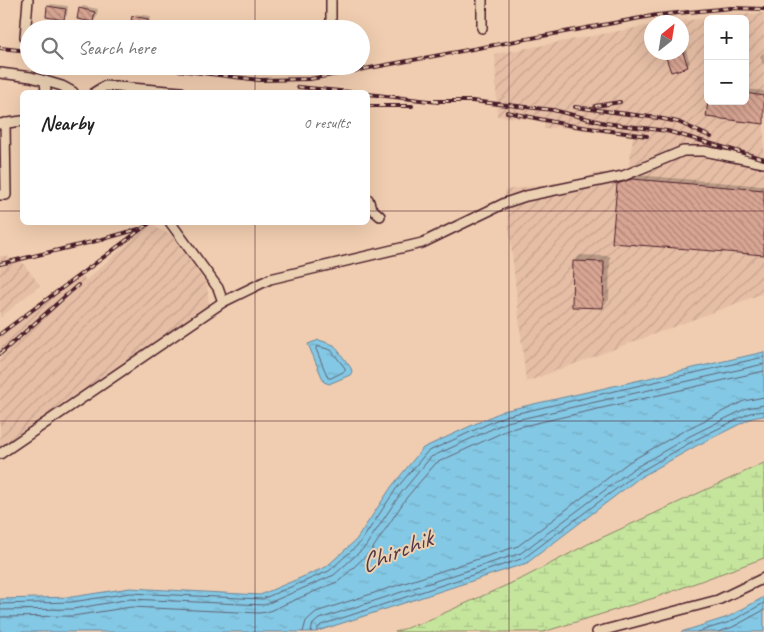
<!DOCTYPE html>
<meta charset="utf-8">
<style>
:root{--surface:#fff;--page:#f6f6f6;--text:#222;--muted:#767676;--line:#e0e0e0}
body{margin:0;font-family:Caveat,sans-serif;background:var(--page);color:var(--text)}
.controls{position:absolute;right:15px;top:15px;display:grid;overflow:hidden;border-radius:8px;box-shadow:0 5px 20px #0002}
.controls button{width:45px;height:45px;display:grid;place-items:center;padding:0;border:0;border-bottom:1px solid var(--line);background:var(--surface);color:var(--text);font:25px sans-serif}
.compass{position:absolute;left:644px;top:15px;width:45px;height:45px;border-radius:50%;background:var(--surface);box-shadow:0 5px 20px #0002;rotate:30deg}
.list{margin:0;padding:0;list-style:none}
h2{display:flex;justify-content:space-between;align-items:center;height:65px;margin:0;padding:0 20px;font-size:21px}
h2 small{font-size:16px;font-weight:400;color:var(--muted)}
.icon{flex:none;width:28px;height:28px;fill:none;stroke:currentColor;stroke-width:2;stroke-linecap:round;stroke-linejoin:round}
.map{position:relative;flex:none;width:764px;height:632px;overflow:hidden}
.search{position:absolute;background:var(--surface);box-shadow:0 5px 20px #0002;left:20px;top:20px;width:350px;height:55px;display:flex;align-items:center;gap:12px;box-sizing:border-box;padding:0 18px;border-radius:28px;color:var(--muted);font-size:19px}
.panel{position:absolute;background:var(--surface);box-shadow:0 5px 20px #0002;left:20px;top:90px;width:350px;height:135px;border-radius:8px}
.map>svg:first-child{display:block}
.industrial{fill:url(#industrial-furrows);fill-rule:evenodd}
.wetland{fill:url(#wetland-marsh);stroke:#888264}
.water{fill:url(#water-ripples);stroke:#6c849a}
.shadow{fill:#0003}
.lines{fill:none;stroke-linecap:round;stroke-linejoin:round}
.shore{stroke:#616375;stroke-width:1}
.building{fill:url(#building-back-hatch);stroke:#4a1f2b}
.minor-casing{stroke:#4a1f2b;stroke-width:12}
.minor{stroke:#ebd0b2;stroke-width:9}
.rail-casing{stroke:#4a1f2b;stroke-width:4}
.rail{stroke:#ebd0b2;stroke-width:2;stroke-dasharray:5.5;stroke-linecap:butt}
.grid{fill:none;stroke:#4a1f2b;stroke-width:1;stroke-opacity:0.55}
.labels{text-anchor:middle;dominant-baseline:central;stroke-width:4;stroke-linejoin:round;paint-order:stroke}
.water-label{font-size:26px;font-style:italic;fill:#533847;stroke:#ebd0b2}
</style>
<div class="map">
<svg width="764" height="632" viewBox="0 0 764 632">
<defs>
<pattern id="industrial-furrows" width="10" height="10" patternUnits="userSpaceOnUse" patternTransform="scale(1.25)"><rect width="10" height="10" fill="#e6bea5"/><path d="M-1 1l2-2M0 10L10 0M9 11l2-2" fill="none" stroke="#c7a38e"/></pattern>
<pattern id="wetland-marsh" width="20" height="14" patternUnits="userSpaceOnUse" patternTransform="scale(1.25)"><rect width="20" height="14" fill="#c5e59d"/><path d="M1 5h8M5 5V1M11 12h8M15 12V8" fill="none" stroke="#abc487"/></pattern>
<pattern id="water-ripples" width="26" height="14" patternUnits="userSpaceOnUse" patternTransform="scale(1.25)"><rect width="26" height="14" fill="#83c8e4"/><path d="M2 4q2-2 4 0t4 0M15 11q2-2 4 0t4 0" fill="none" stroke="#73abc4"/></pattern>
<pattern id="building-back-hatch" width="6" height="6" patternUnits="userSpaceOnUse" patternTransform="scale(1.25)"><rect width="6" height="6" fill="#d8a593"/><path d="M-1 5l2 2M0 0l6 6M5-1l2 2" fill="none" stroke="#b18678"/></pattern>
</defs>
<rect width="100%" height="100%" fill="#f0cdb0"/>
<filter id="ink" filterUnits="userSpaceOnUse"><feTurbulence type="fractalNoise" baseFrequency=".02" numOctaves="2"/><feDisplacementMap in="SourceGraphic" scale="10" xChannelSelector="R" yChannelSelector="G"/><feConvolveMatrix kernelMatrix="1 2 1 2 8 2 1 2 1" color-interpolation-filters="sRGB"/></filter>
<g filter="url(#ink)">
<g class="industrial">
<path d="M761,13H764V293L526,382L505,190L592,178V173H628L633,136L558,127L544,129V121L497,116L495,54L651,25L652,52H682V22H669ZM708,19H745V101H708Z"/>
<path d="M151,223H153L158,229L170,234L207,284L209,307L0,448V336L81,275L86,280Z"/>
<path d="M0,256H8L12,263L21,261L40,285L0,318Z"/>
</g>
<path class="wetland" d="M764,463V558L654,598L543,632H395L424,622L525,577L588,544Z"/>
<g class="water">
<path d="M319,340L334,345L351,368L352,372L350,375L329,384L324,382L308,344Z"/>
<path d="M764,352V416L752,418L696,446L639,478L527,563L315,632H0V599L72,597L130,588L260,595L326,567L356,540L392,486L423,448L503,411Z"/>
<path d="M764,597V632H681L728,617Z"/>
</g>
<g class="shadow">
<path d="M51,4L68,6L67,15L64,18L49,6Z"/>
<path d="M83,6L98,9L96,18L93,21L80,9Z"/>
<path d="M136,14L151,16L149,26L146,29L133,17Z"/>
<path d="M682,38L690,63L687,66L682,52Z"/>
<path d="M764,52V66L760,56Z"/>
<path d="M745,89L764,91V123L745,101Z"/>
<path d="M0,175H2V183L0,185Z"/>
<path d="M637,175L764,186V254L618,184L623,179Z"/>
<path d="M580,255L610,256L609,300L603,306L574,261Z"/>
</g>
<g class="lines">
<g class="shore">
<path d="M317,346L331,350L345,368V371L331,378H328L316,349Z"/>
<path d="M0,604L72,602L130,593L262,599L329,571L360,543L396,489L427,452L505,416L764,357"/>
<path d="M0,610L73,609L130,599L264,605L334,575L365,547L401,493L431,457L507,422L764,364"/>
<path d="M0,617L73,616L131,607L259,613L267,612L339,581L371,551L407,497L436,463L510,429L764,371"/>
<path d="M303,632L306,621L316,612L518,546L629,462L687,429L744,401L764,397"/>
<path d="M311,632L313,624L319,619L521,553L633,469L690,436L747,408L764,405"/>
<path d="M317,632L318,628L321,625L524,558L636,474L693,441L750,413L764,411"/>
<path d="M697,632L730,622L764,603"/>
<path d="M718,632L733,627L764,610"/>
</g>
</g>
<g class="building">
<path d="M47,6L66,9L64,20L46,17Z"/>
<path d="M79,8L95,12L93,22L77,19Z"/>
<path d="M132,16L148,19L147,29L130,28Z"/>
<path d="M664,52H683L688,67L671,72Z"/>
<path d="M745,93L764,96V124L706,117L708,101H745Z"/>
<path d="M632,179L764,190V255L612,243L617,184Z"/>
<path d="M573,261L604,262L603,308L572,307Z"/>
</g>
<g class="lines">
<defs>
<g id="minor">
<path d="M331,0V29"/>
<path d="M482,28V0"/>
<path d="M25,37L28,0"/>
<path d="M0,73L31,77L45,81L46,92"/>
<path d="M45,81L62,86L73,92"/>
<path d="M95,92L105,86L181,92"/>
<path d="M0,124L22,121"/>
<path d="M0,195H6L5,123"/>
<path d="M368,199L371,208L380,216"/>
<path d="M170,222L218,288L223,302"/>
<path d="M0,454L223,302L270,279L422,243L505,203L526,196L623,176L683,151H704L764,163"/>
<path d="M597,632L718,600L764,578"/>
</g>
</defs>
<use href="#minor" class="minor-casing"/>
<use href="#minor" class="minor"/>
<defs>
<g id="rail">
<path d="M0,48L29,51"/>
<path d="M146,66L259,80L310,79L657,15L731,8L764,9"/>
<path d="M298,87L350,92"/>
<path d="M368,94L438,102"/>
<path d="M432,101H472L553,110L605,123L667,131L764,159"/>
<path d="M368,106H412"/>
<path d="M595,106L620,102"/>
<path d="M575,107L658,118L678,122L711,137"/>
<path d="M507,112L568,125L647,136"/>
<path d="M0,264L96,241L139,229"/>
<path d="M0,334L151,222"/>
<path d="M0,354L78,285"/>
</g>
</defs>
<use href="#rail" class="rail-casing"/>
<use href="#rail" class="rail"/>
</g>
</g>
<path class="grid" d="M255,0V29M509,0V632M255,66V92M0,211H22M368,211H764M255,222V632M0,421H764"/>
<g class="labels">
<g class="water-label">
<text transform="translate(396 551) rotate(-22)">Chirchik</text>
</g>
</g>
</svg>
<div class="controls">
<button>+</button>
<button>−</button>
</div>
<svg class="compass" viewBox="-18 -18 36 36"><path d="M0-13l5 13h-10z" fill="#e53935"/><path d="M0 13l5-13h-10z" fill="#767676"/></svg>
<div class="search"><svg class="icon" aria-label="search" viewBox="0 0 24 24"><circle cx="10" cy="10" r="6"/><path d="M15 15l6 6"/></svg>Search here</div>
<section class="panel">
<h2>Nearby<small>0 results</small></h2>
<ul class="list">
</ul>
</section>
</div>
